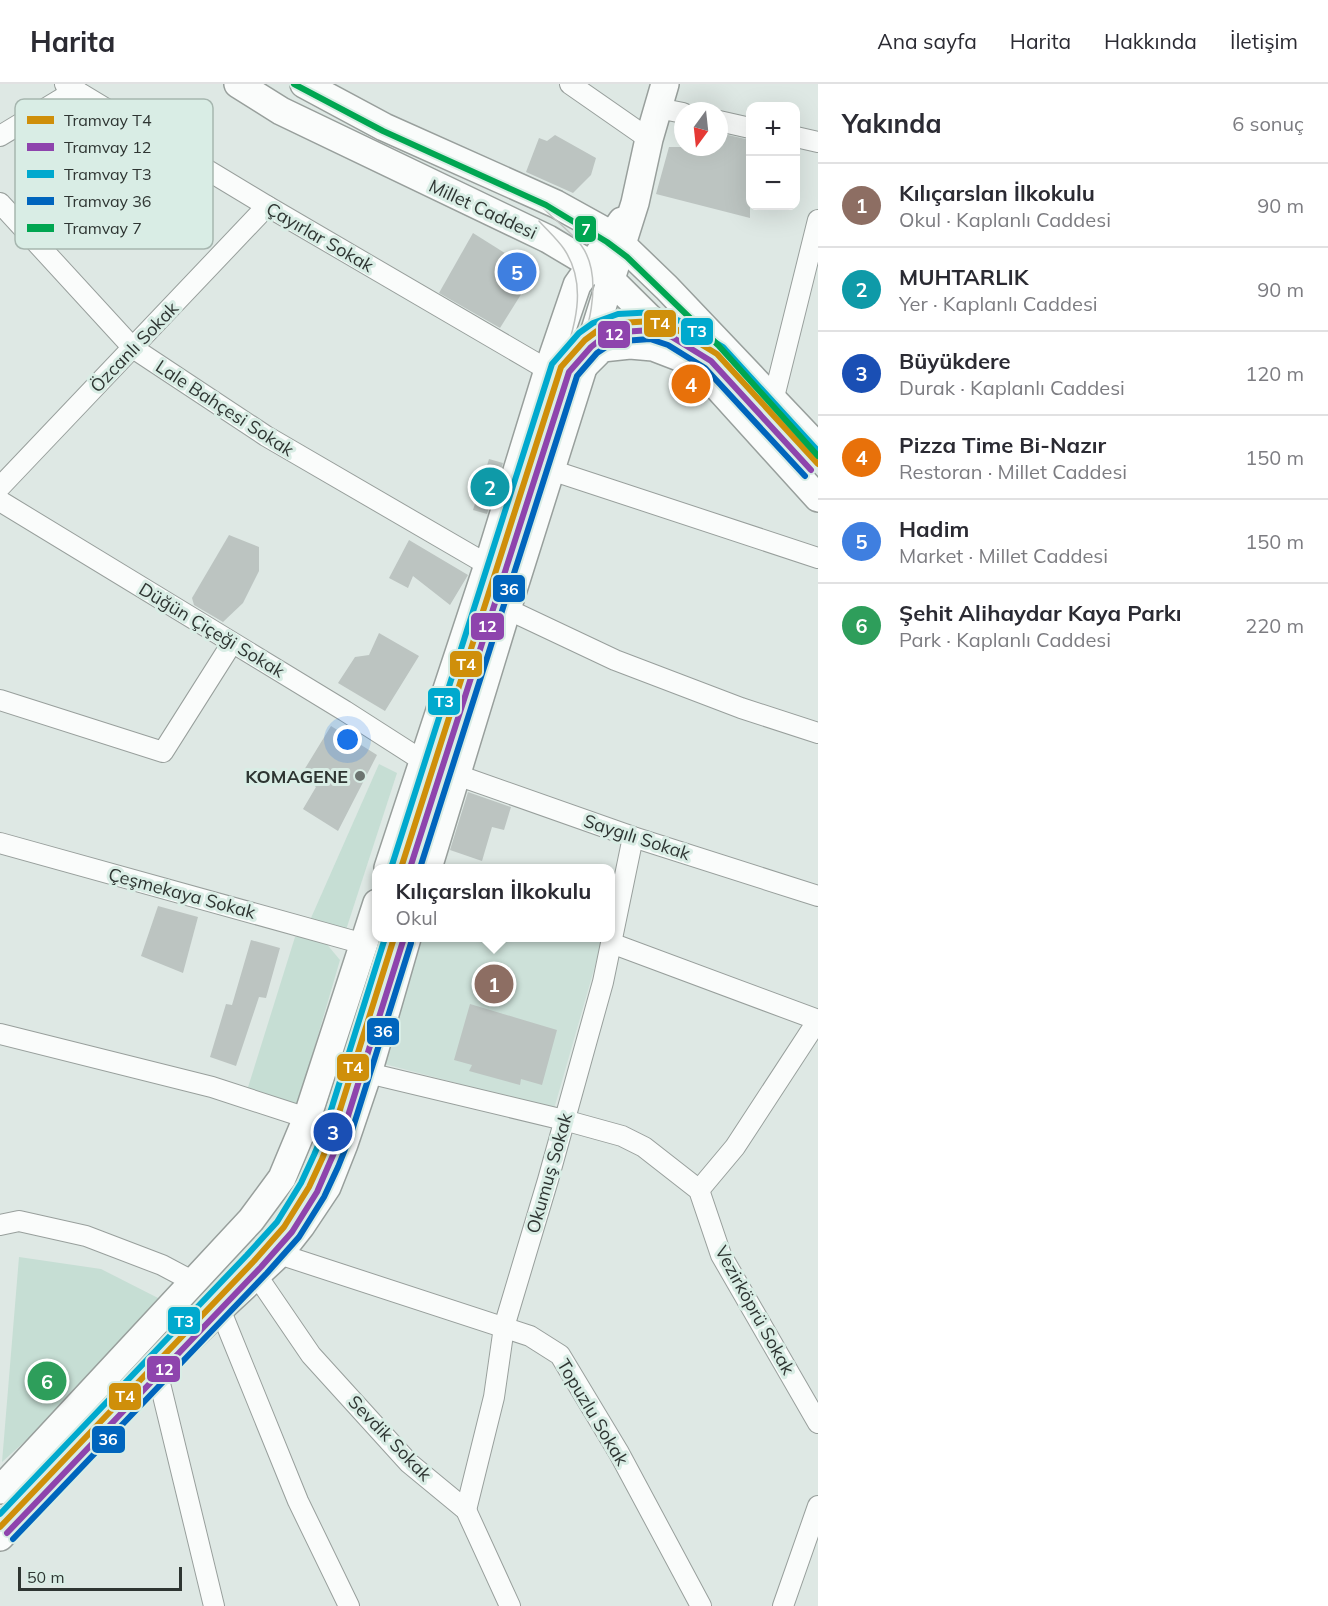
<!DOCTYPE html>
<html lang="tr">
<meta charset="utf-8">
<style>
:root{--surface:#fff;--page:#f2f2f3;--text:#2b2b33;--muted:#7c7c81;--line:#e1e1e2;--accent:#0b8043}
body{margin:0;font-family:Mulish,sans-serif;background:var(--page);color:var(--text)}
.controls{position:absolute;right:18px;top:18px;display:grid;overflow:hidden;border-radius:12px;box-shadow:0 6px 24px #0002}
.controls button{width:54px;height:54px;display:grid;place-items:center;padding:0;border:0;border-bottom:2px solid var(--line);background:var(--surface);color:var(--text);font:30px sans-serif}
.compass{position:absolute;left:674px;top:18px;width:54px;height:54px;border-radius:50%;background:var(--surface);box-shadow:0 6px 24px #0002;rotate:195deg}
.scale{position:absolute;left:18px;bottom:15px;width:164px;box-sizing:border-box;padding-left:6px;border:3px solid #2e3532;border-top:0;font-size:16px;line-height:21px;white-space:nowrap;color:#2e3532;-webkit-text-stroke:4px #d9ede5;paint-order:stroke}
.you{position:absolute;left:348px;top:656px;width:21px;height:21px;margin:-15px;border:4px solid #fff;border-radius:50%;background:#1a73e8;box-shadow:0 0 0 9px #1a73e833}
.badge{display:grid;place-items:center;width:39px;height:39px;border-radius:50%;background:var(--accent);color:#fff;font-size:20px;font-weight:700}
.pin{position:absolute;translate:-50% -50%;border:3px solid #fff;box-shadow:0 2px 6px #0006}
.popup{position:absolute;left:372px;top:780px;width:243px;height:78px;box-sizing:border-box;display:grid;place-content:center;border-radius:12px;background:var(--surface);filter:drop-shadow(0 2px 4px #0005);font-size:20px;white-space:nowrap;color:var(--muted)}
.popup b{font-size:22px;color:var(--text)}
.popup::after{content:'';position:absolute;left:50%;top:100%;margin-left:-12px;border:12px solid transparent;border-top-color:var(--surface)}
.list{margin:0;padding:0;list-style:none}
h2{display:flex;justify-content:space-between;align-items:center;height:78px;margin:0;padding:0 24px;font-size:26px}
h2 small{font-size:20px;font-weight:400;color:var(--muted)}
.list li{display:grid;grid-template-columns:39px 1fr auto;gap:18px;align-items:center;box-sizing:border-box;height:84px;padding:0 24px;border-top:2px solid var(--line)}
.list b{display:block;font-size:22px;white-space:nowrap}
.list p{margin:0;font-size:20px;white-space:nowrap;color:var(--muted)}
.list em{font-size:20px;font-style:normal;color:var(--muted)}
.map{position:relative;flex:none;width:818px;height:1522px;overflow:hidden}
header{display:flex;align-items:center;gap:36px;box-sizing:border-box;height:84px;padding:0 30px;background:var(--surface);border-bottom:2px solid var(--line)}
header strong{font-size:28px}
nav{display:flex;gap:33px;margin-inline-start:auto;font-size:21px}
main{display:flex}
aside{flex:1;background:var(--surface)}
.map>svg:first-child{display:block}
.built{fill:#cde1d9}
.green{fill:#c6ded4}
.building{fill:#bcc4c1}
.lines{fill:none;stroke-linecap:round;stroke-linejoin:round}
.minor-casing{stroke:#989f9c;stroke-width:22}
.secondary-casing{stroke:#989f9c;stroke-width:30}
.minor{stroke:#fafcfb;stroke-width:20}
.secondary{stroke:#fafcfb;stroke-width:27}
.tram{stroke:#bec1bf;stroke-width:1.5}
.tram-1-casing{stroke:#d9ede5;stroke-width:10}
.tram-2-casing{stroke:#d9ede5;stroke-width:10}
.tram-3-casing{stroke:#d9ede5;stroke-width:10}
.tram-4-casing{stroke:#d9ede5;stroke-width:10}
.tram-5-casing{stroke:#d9ede5;stroke-width:10}
.tram-1{stroke:#cf8f0a;stroke-width:6}
.tram-2{stroke:#8e44ad;stroke-width:6}
.tram-3{stroke:#00a9ce;stroke-width:6}
.tram-4{stroke:#0065bd;stroke-width:6}
.tram-5{stroke:#00a651;stroke-width:6}
.poi-dot{fill:#6c7470;stroke:#d9ede5;stroke-width:2}
.labels{text-anchor:middle;dominant-baseline:central;stroke-width:6;stroke-linejoin:round;paint-order:stroke}
.street-label{font-size:18px;fill:#2e3532;stroke:#d9ede5}
.poi-label{font-size:18px;font-weight:bold;fill:#2e3532;stroke:#d9ede5;text-anchor:end}
.key{fill:#d9ede5;stroke:#a6b6af;stroke-width:1.5}
.key-label{font-size:16px;fill:#2e3532}
.line-badge{stroke:#d9ede5;stroke-width:2}
.badge-label{font-size:16px;text-anchor:middle;font-weight:bold;fill:#fff}
</style>
<header>
<strong>Harita</strong>
<nav><a>Ana sayfa</a><a>Harita</a><a>Hakkında</a><a>İletişim</a></nav>
</header>
<main>
<div class="map">
<svg width="818" height="1522" viewBox="0 0 818 1522">
<rect width="100%" height="100%" fill="#dee8e4"/>
<path class="built" d="M410,854H603L554,1025L377,978Z"/>
<g class="green">
<path d="M379,680L397,689L345,849L311,834Z"/>
<path d="M320,852L340,876L295,1030L245,1013L295,853Z"/>
<path d="M19,1173L101,1185L160,1215L53,1332L2,1378Z"/>
</g>
<g class="building">
<path d="M719,49L750,56V134L656,110L669,63H719Z"/>
<path d="M555,51L596,74L591,91L573,109L526,88L539,54L547,57Z"/>
<path d="M473,149L535,188L500,244L439,209Z"/>
<path d="M489,375L503,379L487,430L473,426Z"/>
<path d="M229,451L259,463V487L243,519L223,538L194,521L192,514Z"/>
<path d="M409,456L468,491L450,521L413,492L408,504L389,494Z"/>
<path d="M379,549L419,572L385,627L338,599L355,573L369,571Z"/>
<path d="M331,642L377,671L338,747L303,725L316,703L301,691Z"/>
<path d="M468,708L511,723L504,746L492,743L482,777L450,766Z"/>
<path d="M158,822L198,833L183,889L141,872Z"/>
<path d="M251,856L280,864L266,914L259,913L236,982L210,973L226,920L232,921Z"/>
<path d="M470,920L557,946L542,1001L521,995L520,1001L469,987L472,981L454,976Z"/>
</g>
<g class="lines">
<defs>
<g id="minor">
<path d="M65,0L267,122L548,286L578,301"/>
<path d="M570,0L649,55"/>
<path d="M658,24L683,29"/>
<path d="M719,37L750,44"/>
<path d="M0,52L76,6"/>
<path d="M796,53L818,58"/>
<path d="M0,119L133,264L266,352L488,481"/>
<path d="M773,317L818,136"/>
<path d="M551,386L818,474"/>
<path d="M0,403L267,122"/>
<path d="M0,417L345,627L423,677"/>
<path d="M507,525L615,576L741,624L818,649"/>
<path d="M0,616L163,668L232,559"/>
<path d="M457,691L633,753L818,812"/>
<path d="M0,759L364,860"/>
<path d="M611,859L818,936"/>
<path d="M0,950L212,1003L307,1034"/>
<path d="M368,989L564,1036L622,1052L644,1063L699,1106L721,1171L818,1339"/>
<path d="M699,1106L735,1063L818,936"/>
<path d="M0,1141L19,1137L86,1152L162,1181L194,1198"/>
<path d="M279,1170L530,1252L560,1271L619,1369L701,1522"/>
<path d="M257,1192L311,1271L409,1379L466,1426L510,1522"/>
<path d="M220,1225L298,1417L349,1522"/>
<path d="M157,1287L214,1522"/>
<path d="M466,1426L494,1313L504,1243L548,1096L603,898L633,753"/>
<path d="M783,1522L818,1422"/>
</g>
<g id="secondary">
<path d="M238,0L281,27L548,155L590,180L611,196L703,287"/>
<path d="M304,0L384,43L556,120L612,151L667,204L818,363"/>
<path d="M584,282L602,264L630,261L653,263L679,273L703,287L818,414"/>
<path d="M388,784L488,481L548,286L577,201L622,137"/>
<path d="M428,784L507,525L635,119L649,55L665,0"/>
<path d="M0,1406L251,1136L282,1094L307,1034L377,819"/>
<path d="M0,1453L157,1287L220,1225L279,1170L301,1142L327,1103L344,1060L368,989L407,854"/>
</g>
</defs>
<use href="#minor" class="minor-casing"/>
<use href="#secondary" class="secondary-casing"/>
<use href="#minor" class="minor"/>
<use href="#secondary" class="secondary"/>
<g class="tram">
<path d="M544,125C556,137 571,148 581,161C606,195 586,253 573,288"/>
<path d="M539,137C547,146 557,155 564,165C589,202 574,245 561,283"/>
</g>
<defs>
<g id="tram-1">
<path d="M401,784L561,283L585,256L597,247L619,239L653,237L676,245L717,270L818,380"/>
<path d="M0,1443L254,1177L284,1143L309,1103L322,1075L333,1048L394,854"/>
</g>
<g id="tram-2">
<path d="M410,784L569,288L591,263L601,255L621,248L652,246L672,253L711,277L811,386"/>
<path d="M7,1449L261,1183L292,1148L317,1108L330,1078L342,1051L403,857"/>
</g>
<g id="tram-3">
<path d="M392,781L552,280L579,249L593,239L618,230L656,228L680,237L723,263L818,367"/>
<path d="M0,1430L247,1171L277,1138L301,1099L314,1071L325,1045L385,854"/>
</g>
<g id="tram-4">
<path d="M420,784L577,292L597,269L606,263L623,257L650,255L668,261L705,284L805,392"/>
<path d="M13,1455L267,1189L299,1153L324,1113L338,1083L350,1053L411,859"/>
</g>
<path id="tram-5" d="M294,0L383,47L546,121L607,158L627,173L718,261L818,372"/>
</defs>
<use href="#tram-1" class="tram-1-casing"/>
<use href="#tram-2" class="tram-2-casing"/>
<use href="#tram-3" class="tram-3-casing"/>
<use href="#tram-4" class="tram-4-casing"/>
<use href="#tram-5" class="tram-5-casing"/>
<use href="#tram-1" class="tram-1"/>
<use href="#tram-2" class="tram-2"/>
<use href="#tram-3" class="tram-3"/>
<use href="#tram-4" class="tram-4"/>
<use href="#tram-5" class="tram-5"/>
</g>
<circle class="poi-dot" cx="360" cy="692" r="6"/>
<g class="labels">
<g class="street-label">
<text transform="translate(483 125) rotate(25)">Millet Caddesi</text>
<text transform="translate(320 153) rotate(30)">Çayırlar Sokak</text>
<text transform="translate(134 263) rotate(-46)">Özcanlı Sokak</text>
<text transform="translate(225 324) rotate(33)">Lale Bahçesi Sokak</text>
<text transform="translate(212 546) rotate(31)">Düğün Çiçeği Sokak</text>
<text transform="translate(637 753) rotate(18)">Saygılı Sokak</text>
<text transform="translate(182 809) rotate(15)">Çeşmekaya Sokak</text>
<text transform="translate(549 1089) rotate(-74)">Okumuş Sokak</text>
<text transform="translate(755 1226) rotate(61)">Vezirköprü Sokak</text>
<text transform="translate(593 1328) rotate(59)">Topuzlu Sokak</text>
<text transform="translate(390 1354) rotate(46)">Sevdik Sokak</text>
</g>
<g class="poi-label">
<text x="348" y="692">KOMAGENE</text>
</g>
</g>
<rect x="15" y="15" width="198" height="150" rx="9" class="key"/>
<rect x="27" y="32" width="27" height="8" fill="#cf8f0a"/>
<rect x="27" y="59" width="27" height="8" fill="#8e44ad"/>
<rect x="27" y="86" width="27" height="8" fill="#00a9ce"/>
<rect x="27" y="113" width="27" height="8" fill="#0065bd"/>
<rect x="27" y="140" width="27" height="8" fill="#00a651"/>
<g class="key-label">
<text x="64" y="42">Tramvay T4</text>
<text x="64" y="69">Tramvay 12</text>
<text x="64" y="96">Tramvay T3</text>
<text x="64" y="123">Tramvay 36</text>
<text x="64" y="150">Tramvay 7</text>
</g>
<g class="line-badge">
<rect x="574" y="131" width="23" height="28" rx="6" fill="#00a651"/>
<rect x="643" y="225" width="34" height="29" rx="6" fill="#cf8f0a"/>
<rect x="680" y="233" width="34" height="29" rx="6" fill="#00a9ce"/>
<rect x="597" y="236" width="34" height="29" rx="6" fill="#8e44ad"/>
<rect x="492" y="490" width="34" height="29" rx="6" fill="#0065bd"/>
<rect x="470" y="528" width="35" height="29" rx="6" fill="#8e44ad"/>
<rect x="449" y="566" width="34" height="28" rx="6" fill="#cf8f0a"/>
<rect x="427" y="603" width="34" height="29" rx="6" fill="#00a9ce"/>
<rect x="366" y="933" width="34" height="29" rx="6" fill="#0065bd"/>
<rect x="336" y="969" width="34" height="29" rx="6" fill="#cf8f0a"/>
<rect x="167" y="1222" width="34" height="29" rx="6" fill="#00a9ce"/>
<rect x="146" y="1271" width="35" height="28" rx="6" fill="#8e44ad"/>
<rect x="108" y="1298" width="34" height="29" rx="6" fill="#cf8f0a"/>
<rect x="91" y="1341" width="35" height="29" rx="6" fill="#0065bd"/>
</g>
<g class="badge-label">
<text x="586" y="151">7</text>
<text x="660" y="245">T4</text>
<text x="697" y="253">T3</text>
<text x="614" y="256">12</text>
<text x="509" y="511">36</text>
<text x="487" y="548">12</text>
<text x="466" y="586">T4</text>
<text x="444" y="623">T3</text>
<text x="383" y="953">36</text>
<text x="353" y="989">T4</text>
<text x="184" y="1243">T3</text>
<text x="164" y="1291">12</text>
<text x="125" y="1318">T4</text>
<text x="108" y="1361">36</text>
</g>
</svg>
<div class="controls">
<button>+</button>
<button>−</button>
</div>
<svg class="compass" viewBox="-18 -18 36 36"><path d="M0-13l5 13h-10z" fill="#e53935"/><path d="M0 13l5-13h-10z" fill="#7c7c81"/></svg>
<div class="scale">50 m</div>
<div class="you"></div>
<div class="pin badge" style="left:494px;top:900px;background:#8d6e63">1</div>
<div class="popup"><b>Kılıçarslan İlkokulu</b>Okul</div>
<div class="pin badge" style="left:490px;top:403px;background:#0f9aa8">2</div>
<div class="pin badge" style="left:333px;top:1048px;background:#1a4fb4">3</div>
<div class="pin badge" style="left:691px;top:300px;background:#e8710a">4</div>
<div class="pin badge" style="left:517px;top:188px;background:#3f7fe0">5</div>
<div class="pin badge" style="left:47px;top:1297px;background:#2e9e5b">6</div>
</div>
<aside>
<h2>Yakında<small>6 sonuç</small></h2>
<ul class="list">
<li><span class="badge" style="background:#8d6e63">1</span><div><b>Kılıçarslan İlkokulu</b><p>Okul · Kaplanlı Caddesi</p></div><em>90 m</em></li>
<li><span class="badge" style="background:#0f9aa8">2</span><div><b>MUHTARLIK</b><p>Yer · Kaplanlı Caddesi</p></div><em>90 m</em></li>
<li><span class="badge" style="background:#1a4fb4">3</span><div><b>Büyükdere</b><p>Durak · Kaplanlı Caddesi</p></div><em>120 m</em></li>
<li><span class="badge" style="background:#e8710a">4</span><div><b>Pizza Time Bi-Nazır</b><p>Restoran · Millet Caddesi</p></div><em>150 m</em></li>
<li><span class="badge" style="background:#3f7fe0">5</span><div><b>Hadim</b><p>Market · Millet Caddesi</p></div><em>150 m</em></li>
<li><span class="badge" style="background:#2e9e5b">6</span><div><b>Şehit Alihaydar Kaya Parkı</b><p>Park · Kaplanlı Caddesi</p></div><em>220 m</em></li>
</ul>
</aside>
</main>
